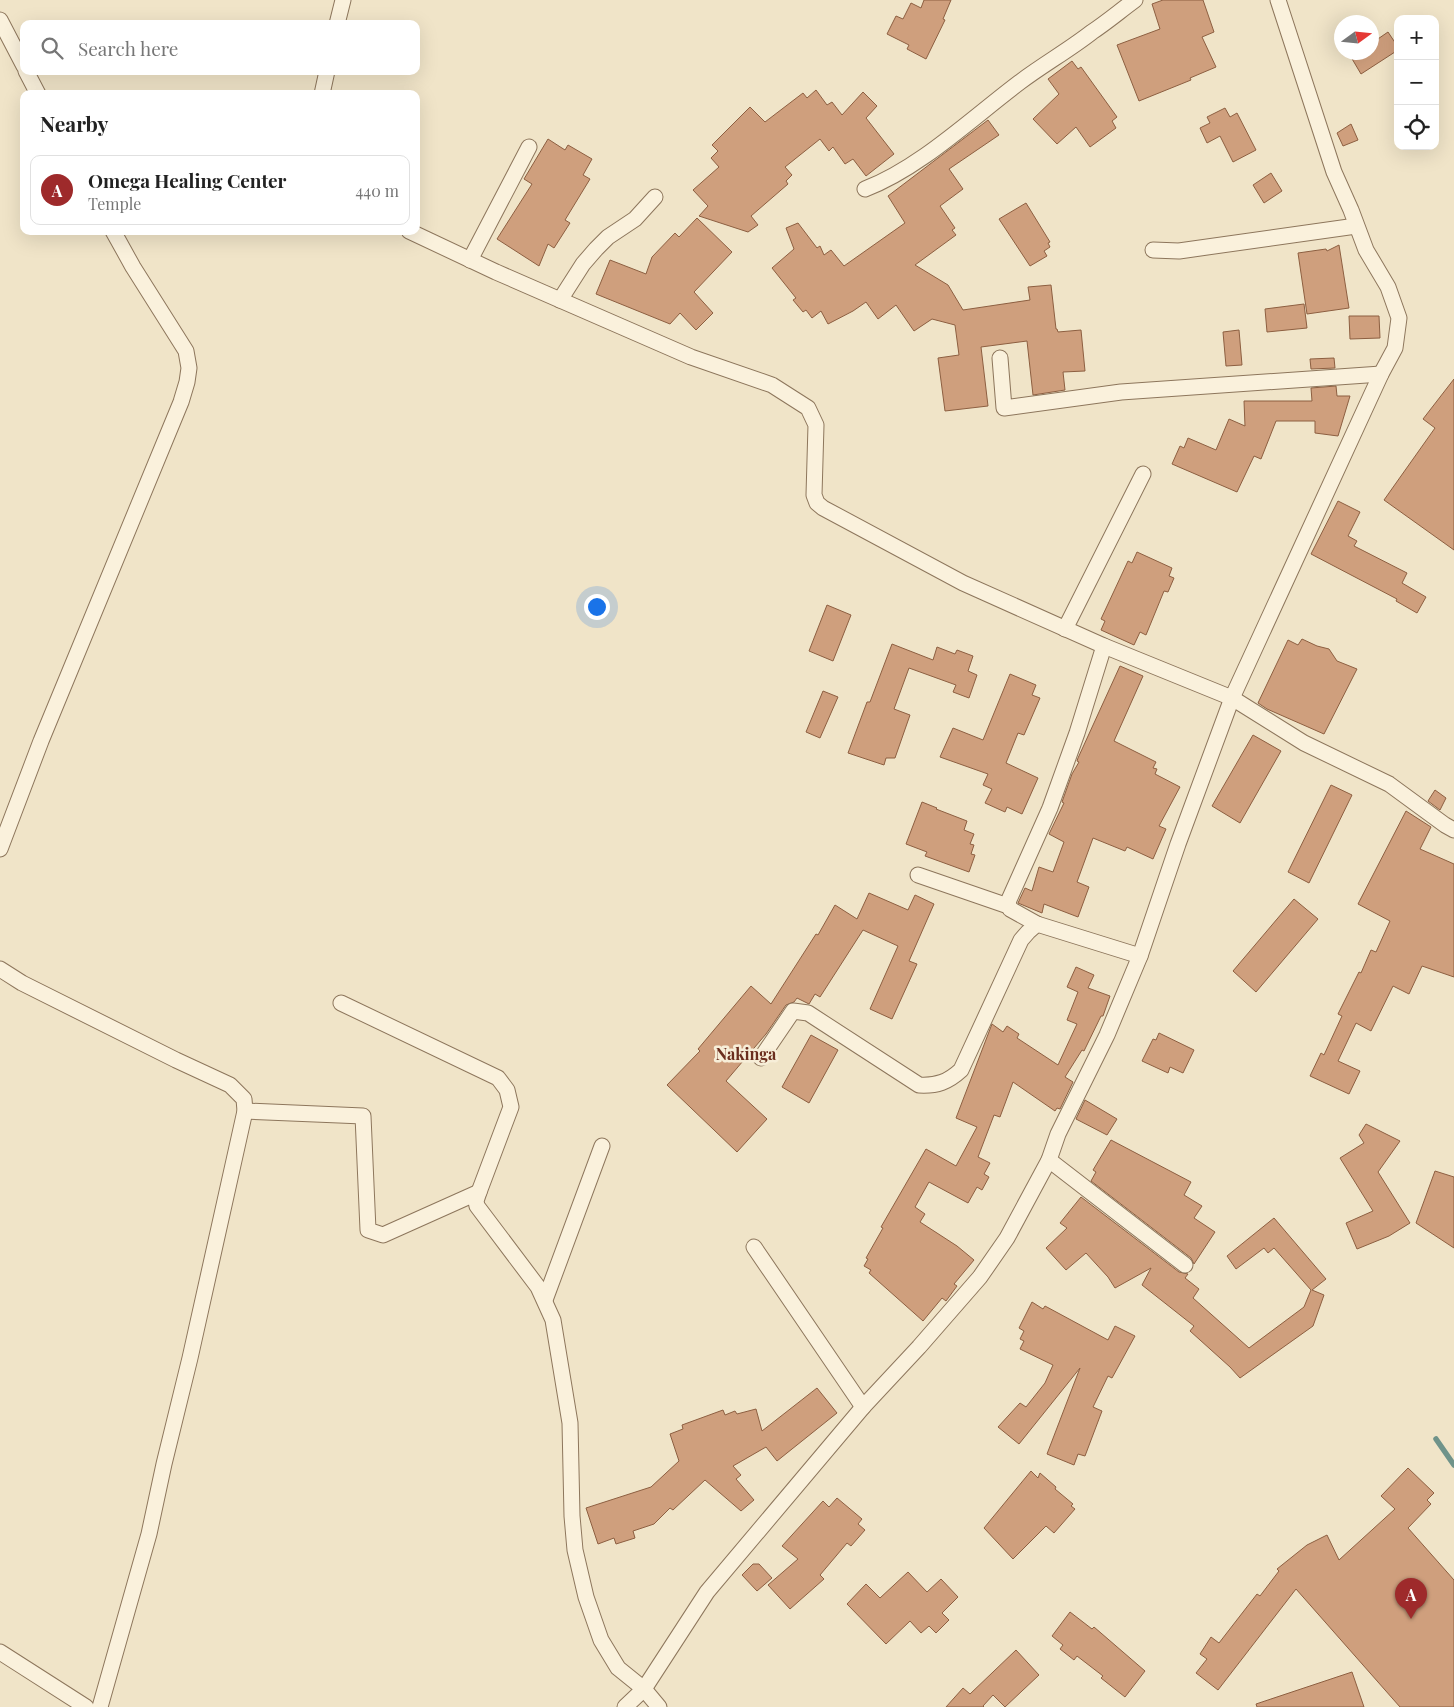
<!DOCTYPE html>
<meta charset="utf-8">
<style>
:root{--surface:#fff;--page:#f6f6f6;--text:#222;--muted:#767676;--line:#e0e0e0;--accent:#9e2a2b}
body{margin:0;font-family:"Playfair Display",serif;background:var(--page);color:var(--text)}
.controls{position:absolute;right:15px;top:15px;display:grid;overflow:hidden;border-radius:10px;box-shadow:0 5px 20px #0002}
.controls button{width:45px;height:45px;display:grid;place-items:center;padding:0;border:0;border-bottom:1px solid var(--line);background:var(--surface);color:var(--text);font:25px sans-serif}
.compass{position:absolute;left:1334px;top:15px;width:45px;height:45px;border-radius:50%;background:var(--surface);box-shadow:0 5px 20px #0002;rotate:75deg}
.you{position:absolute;left:596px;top:606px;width:18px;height:18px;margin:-12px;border:4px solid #fff;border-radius:50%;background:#1a73e8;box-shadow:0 0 0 8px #1a73e833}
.badge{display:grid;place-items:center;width:32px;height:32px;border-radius:50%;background:var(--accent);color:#fff;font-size:16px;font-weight:700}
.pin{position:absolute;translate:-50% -41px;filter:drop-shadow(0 1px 2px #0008)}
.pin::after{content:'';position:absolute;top:26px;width:18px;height:15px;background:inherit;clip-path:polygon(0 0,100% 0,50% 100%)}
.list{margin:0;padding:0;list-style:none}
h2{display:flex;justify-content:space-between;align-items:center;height:65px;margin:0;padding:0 20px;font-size:21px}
h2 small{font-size:16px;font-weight:400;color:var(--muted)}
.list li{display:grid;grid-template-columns:32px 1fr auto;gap:15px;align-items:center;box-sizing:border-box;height:70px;margin:0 10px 10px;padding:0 10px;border:1px solid var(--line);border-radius:10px}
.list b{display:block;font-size:19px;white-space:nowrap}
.list p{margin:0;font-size:16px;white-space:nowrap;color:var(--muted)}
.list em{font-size:16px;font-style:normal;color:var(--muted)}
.icon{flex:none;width:28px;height:28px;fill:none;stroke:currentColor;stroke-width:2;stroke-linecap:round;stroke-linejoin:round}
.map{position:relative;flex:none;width:1454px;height:1707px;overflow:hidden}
.search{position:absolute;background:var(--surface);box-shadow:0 5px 20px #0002;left:20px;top:20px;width:400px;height:55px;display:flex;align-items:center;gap:12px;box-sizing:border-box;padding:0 18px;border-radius:10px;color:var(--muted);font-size:19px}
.panel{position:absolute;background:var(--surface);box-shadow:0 5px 20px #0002;left:20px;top:90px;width:400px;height:145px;border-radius:10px}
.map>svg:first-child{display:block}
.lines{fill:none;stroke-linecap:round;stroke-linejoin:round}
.stream{stroke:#6f938a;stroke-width:5.5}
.building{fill:#cf9f7d;stroke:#8d5f41}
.minor-casing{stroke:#8d765c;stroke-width:17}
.minor{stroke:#faf1dc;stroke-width:15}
.labels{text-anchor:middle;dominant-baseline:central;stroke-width:5;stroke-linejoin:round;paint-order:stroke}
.quarter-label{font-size:16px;font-weight:bold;fill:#6b2e1e;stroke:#f7eed8}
</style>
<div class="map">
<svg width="1454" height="1707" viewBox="0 0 1454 1707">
<rect width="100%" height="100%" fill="#f0e4c8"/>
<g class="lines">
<path class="stream" d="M1436,1439L1454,1465"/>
</g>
<g class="building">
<path d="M924,0H951L943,19L945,20L926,59L907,49L909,45L887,34L896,16L903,19L911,3L921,8Z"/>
<path d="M1163,0H1203L1214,32L1202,37L1216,67L1190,78L1191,80L1139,101L1117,45L1160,29L1152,4Z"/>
<path d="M1388,32L1398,47V50L1361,74L1348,52H1372V43Z"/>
<path d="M1072,61L1078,69L1081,67L1117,117L1112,121L1116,128L1090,147L1076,127L1057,144L1033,119L1059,94L1048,79Z"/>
<path d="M816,90L827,105L832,102L842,115L863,92L877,106L866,118L894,154L866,176L853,159L845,164L833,147L829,151L820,139L785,167L792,175L786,181L788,184L751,216L758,225L748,232L699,216L708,206L693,190L719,167L711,158L718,151L712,145L750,107L765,122L803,93L807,98Z"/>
<path d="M1225,108L1230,117L1237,113L1256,150L1233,162L1220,136L1207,143L1200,128L1210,123L1207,117Z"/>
<path d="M988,120L999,135L949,169L963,189L940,206L955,228L952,230L956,235L915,265L948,285L963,310L1030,300L1028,287L1051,285L1056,329H1057L1058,332L1081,330L1085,371L1063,372L1065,390L1033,395L1027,341L981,347L988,406L945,411L938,358L959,355L955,325L932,319L914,331L896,305L878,319L866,302L853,311L828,324L821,311L812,318L806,310L803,312L793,300L796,298L772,268L794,249L786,228L798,223L817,248L820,246L824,255L831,250L844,266L905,223L888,196Z"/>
<path d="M1351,124L1358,140L1343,146L1337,133Z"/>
<path d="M548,139L565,150L568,145L592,159L583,175L590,179L565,220L570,223L554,248L548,244L539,266L497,239L532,184L524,179Z"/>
<path d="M1271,173L1282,191L1264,203L1253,185Z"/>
<path d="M1026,203L1050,242L1048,243L1050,247L1044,251L1047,256L1030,266L999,219Z"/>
<path d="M697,218L732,252L694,292L713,313L696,330L680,313L670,324L596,294L610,260L646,274L652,257L675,233L679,237Z"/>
<path d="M1339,245L1349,308L1307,314L1298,253L1326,249L1327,251Z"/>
<path d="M1304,304L1307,328L1267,332L1265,309Z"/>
<path d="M1349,316H1379L1380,338L1350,339Z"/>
<path d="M1239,330L1242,365L1226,366L1223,332Z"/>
<path d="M1334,358L1335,368L1311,369L1310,359Z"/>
<path d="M1454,379V550L1384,500L1435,428L1423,419Z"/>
<path d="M1336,386L1337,396H1350L1338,436L1315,433V421H1276L1261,459L1254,456L1237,492L1172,464L1180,446L1184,448L1188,438L1216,450L1229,419L1245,426L1244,401H1312L1311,388Z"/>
<path d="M1338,501L1360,512L1348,536L1357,541L1354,546L1407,573L1402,583L1426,597L1417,613L1396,601L1397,599L1311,554Z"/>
<path d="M1137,552L1172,568L1169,576L1174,578L1168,592L1164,591L1146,635L1140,632L1134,645L1101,630L1105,621L1101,619L1128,561L1132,563Z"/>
<path d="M827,605L851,615L833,661L809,651Z"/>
<path d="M1302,639L1317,646L1329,649L1337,661L1357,669L1324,734L1267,709L1258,703L1288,640L1298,645Z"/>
<path d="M892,644L933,660L937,647L955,654L957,650L973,656L968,671L977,675L969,698L953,692L956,685L909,668L894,709L910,715L895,758H886L884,765L848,753L867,702H870Z"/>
<path d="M1120,666L1143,676L1114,741L1156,762L1153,768L1157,769L1155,774L1180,787L1159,826L1166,829L1153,859L1127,847L1125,851L1093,838L1077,882L1089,887L1078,917L1044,904L1042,913L1018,903L1025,888L1032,891L1039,867L1053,872L1064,842L1049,834L1064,803L1062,802L1072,774L1079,762L1077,761L1078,758Z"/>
<path d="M1010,674L1036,685L1032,695L1040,698L1024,735L1018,733L1006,763L1038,778L1022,814L1007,807L1005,812L985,803L992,789L983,785L988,774L940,757L953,728L983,740Z"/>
<path d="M823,691L838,697L820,738L806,732Z"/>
<path d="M1253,735L1281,751L1240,823L1212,806Z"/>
<path d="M1331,785L1352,795L1309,883L1288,872Z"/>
<path d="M1435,790L1446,798L1440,810L1428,801Z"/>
<path d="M922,802L937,808L936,809L967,821L964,830L974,834L970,844L974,845L971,854L975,855L969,872L925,856L927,852L906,844Z"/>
<path d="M1406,811L1431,827L1420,849L1454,864V977L1422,966L1409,994L1393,986L1371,1031L1356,1023L1338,1061L1360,1071L1349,1094L1310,1076L1321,1053L1324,1055L1342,1016L1338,1014L1359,972L1361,973L1371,950L1376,952L1390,921L1358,904Z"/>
<path d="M869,893L908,910L915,895L934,904L909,961L917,964L892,1019L870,1009L898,946L863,930L820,997L815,994L809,1004L797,998L794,1002L786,1005L766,1034L726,1081L767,1119L737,1152L667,1085L700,1051L698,1049L751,986L771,1004L816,934L818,935L835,905L857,919Z"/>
<path d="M1294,899L1318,919L1256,992L1233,971Z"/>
<path d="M1076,967L1094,975L1088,988L1110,996L1103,1016H1101L1084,1051L1082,1050L1065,1077L1073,1082L1060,1109L1057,1108L1055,1111L1013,1082L1000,1117L994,1115L978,1157L990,1163L984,1174L989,1177L982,1190L977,1187L968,1203L929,1182L915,1207L925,1214L920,1222L957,1246L974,1260L954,1284L957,1286L946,1301L942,1298L923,1321L869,1273L871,1270L864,1266L868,1259L866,1258L883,1228L881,1227L926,1149L956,1166L977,1127L956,1118L992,1024L1003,1032L1007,1026L1019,1034L1017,1038L1058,1065L1077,1024L1067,1020L1078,992L1067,987Z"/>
<path d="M1159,1033L1194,1050L1183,1073L1170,1067L1168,1073L1142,1061L1153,1039L1156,1040Z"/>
<path d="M811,1035L838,1050L809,1103L782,1087Z"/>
<path d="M1085,1100L1117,1119L1107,1135L1076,1119Z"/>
<path d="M1366,1124L1400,1141L1378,1172L1410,1223L1389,1236L1357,1249L1346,1223L1373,1211L1340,1158L1364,1143L1359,1135Z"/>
<path d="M1111,1140L1191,1182L1184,1195L1202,1206L1194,1218L1215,1232L1194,1264L1191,1258L1091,1181L1096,1172L1093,1170Z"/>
<path d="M1435,1171L1454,1177V1248L1416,1223Z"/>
<path d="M1081,1197L1179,1272L1188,1274L1185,1278L1199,1289L1193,1298L1249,1348L1304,1307L1311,1290L1274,1248L1268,1253L1264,1248L1236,1269L1227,1256L1274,1218L1326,1279L1312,1290L1324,1295L1313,1326L1240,1378L1230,1367L1190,1331L1194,1326L1142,1285L1151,1268L1115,1288L1108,1277L1086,1253L1066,1270L1046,1248L1067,1228L1060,1223Z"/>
<path d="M1032,1302L1043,1309L1045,1306L1108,1340L1115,1326L1135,1336L1112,1378L1108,1376L1093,1407L1102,1411L1085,1456L1078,1454L1074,1465L1047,1454L1080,1368L1019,1444L998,1427L1020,1403L1026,1407L1045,1383L1053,1365L1020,1349L1024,1341L1020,1339L1024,1331L1019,1328Z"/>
<path d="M817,1388L837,1413L777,1461L766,1447L733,1466L741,1475L736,1479L754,1500L741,1511L705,1480L673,1510L670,1508L654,1524L633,1531L635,1538L616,1544L614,1538L598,1544L586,1508L651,1487L679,1461L670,1434L683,1429L682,1425L723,1410L725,1415L735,1411L737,1414L756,1409L762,1431Z"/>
<path d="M1408,1468L1434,1493L1427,1500L1431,1504L1408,1528L1454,1580V1707H1400L1296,1589L1218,1690L1196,1673L1207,1659L1200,1654L1211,1637L1219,1643L1257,1594L1260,1596L1279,1571L1277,1569L1307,1545L1327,1535L1339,1560L1395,1509L1381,1496Z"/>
<path d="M1031,1471L1038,1478L1040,1473L1056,1487L1055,1489L1073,1504L1071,1506L1075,1509L1054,1533L1046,1526L1013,1559L984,1528Z"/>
<path d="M837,1498L862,1519L858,1524L865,1530L851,1546L847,1543L820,1575L824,1579L790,1609L768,1585L798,1559L782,1546L823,1501L829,1507Z"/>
<path d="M753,1564H759L772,1578L757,1591L742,1575Z"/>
<path d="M908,1572L927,1592L941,1579L958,1597L942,1613L949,1620L936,1633L929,1626L921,1633L910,1621L886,1644L847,1604L866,1584L880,1598Z"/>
<path d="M1070,1612L1092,1629L1094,1627L1145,1671L1125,1697L1101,1678L1103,1676L1077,1656L1074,1660L1060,1649L1063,1645L1052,1636Z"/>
<path d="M1016,1650L1039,1675L1005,1707L993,1695L983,1706L984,1707H946L963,1688L970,1694Z"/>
<path d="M1352,1672L1364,1707H1257L1256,1704Z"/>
</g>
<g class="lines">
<defs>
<g id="minor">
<path d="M0,20L24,66"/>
<path d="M337,24L343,0"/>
<path d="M26,71L38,94"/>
<path d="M322,94L327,71"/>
<path d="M865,189C920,168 972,118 1020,82C1044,64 1069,50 1092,32C1107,22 1120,11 1135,0"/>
<path d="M409,231L496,272L691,357L772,385L808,408L816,425L814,495L817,503L823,508L963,583L1104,646L1232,698L1304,743L1389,784L1445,825L1454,830"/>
<path d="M1153,250L1179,251L1356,226"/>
<path d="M470,260L529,147"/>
<path d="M560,300L583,264L596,249L608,237L635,219L655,197"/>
<path d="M1000,358L1004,408L1121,392L1381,374"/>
<path d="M1065,629L1143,474"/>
<path d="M1104,646L1077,733L1050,808L1008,902L1010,909L1037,924L1140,956"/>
<path d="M0,849L41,741L181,402L187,382L189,368L186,351L133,267L113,231"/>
<path d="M918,875L1008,906"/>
<path d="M0,969L22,983L176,1060L230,1085L244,1099L245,1111L190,1358L164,1464L149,1534L100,1707"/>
<path d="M341,1003L498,1078L507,1090L511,1107L479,1192L476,1201L477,1206L538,1287L553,1320L570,1423L572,1516L575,1550L586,1597L601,1640L618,1668L644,1689L659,1707"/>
<path d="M761,1058L793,1011L808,1013L919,1085C937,1086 948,1082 961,1070L1021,940L1028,932L1037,924"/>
<path d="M245,1111L363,1116L368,1230L383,1235L479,1192"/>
<path d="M1049,1160L1185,1265"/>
<path d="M754,1247L863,1407"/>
<path d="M545,1300L602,1146"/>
<path d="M0,1652L86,1707"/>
<path d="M625,1707L644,1689L707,1592L863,1407L919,1347L980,1277L1007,1238L1049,1160L1058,1134L1107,1035L1140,956L1178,844L1232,698L1381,374L1395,348L1399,318L1388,287L1366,250L1351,210L1334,172L1278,0"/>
</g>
</defs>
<use href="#minor" class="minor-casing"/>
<use href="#minor" class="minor"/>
</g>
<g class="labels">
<g class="quarter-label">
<text x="746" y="1053">Nakinga</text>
</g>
</g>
</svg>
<div class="controls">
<button>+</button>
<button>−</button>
<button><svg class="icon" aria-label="locate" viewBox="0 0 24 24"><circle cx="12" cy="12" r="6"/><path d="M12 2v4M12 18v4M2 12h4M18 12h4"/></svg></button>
</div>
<svg class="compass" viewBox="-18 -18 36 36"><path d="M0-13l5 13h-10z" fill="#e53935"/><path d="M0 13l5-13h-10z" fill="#767676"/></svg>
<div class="you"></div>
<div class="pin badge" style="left:1411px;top:1619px">A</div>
<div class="search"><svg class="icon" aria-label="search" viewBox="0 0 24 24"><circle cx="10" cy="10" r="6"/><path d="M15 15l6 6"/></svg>Search here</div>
<section class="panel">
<h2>Nearby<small></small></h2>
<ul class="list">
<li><span class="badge">A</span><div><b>Omega Healing Center</b><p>Temple</p></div><em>440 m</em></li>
</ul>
</section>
</div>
